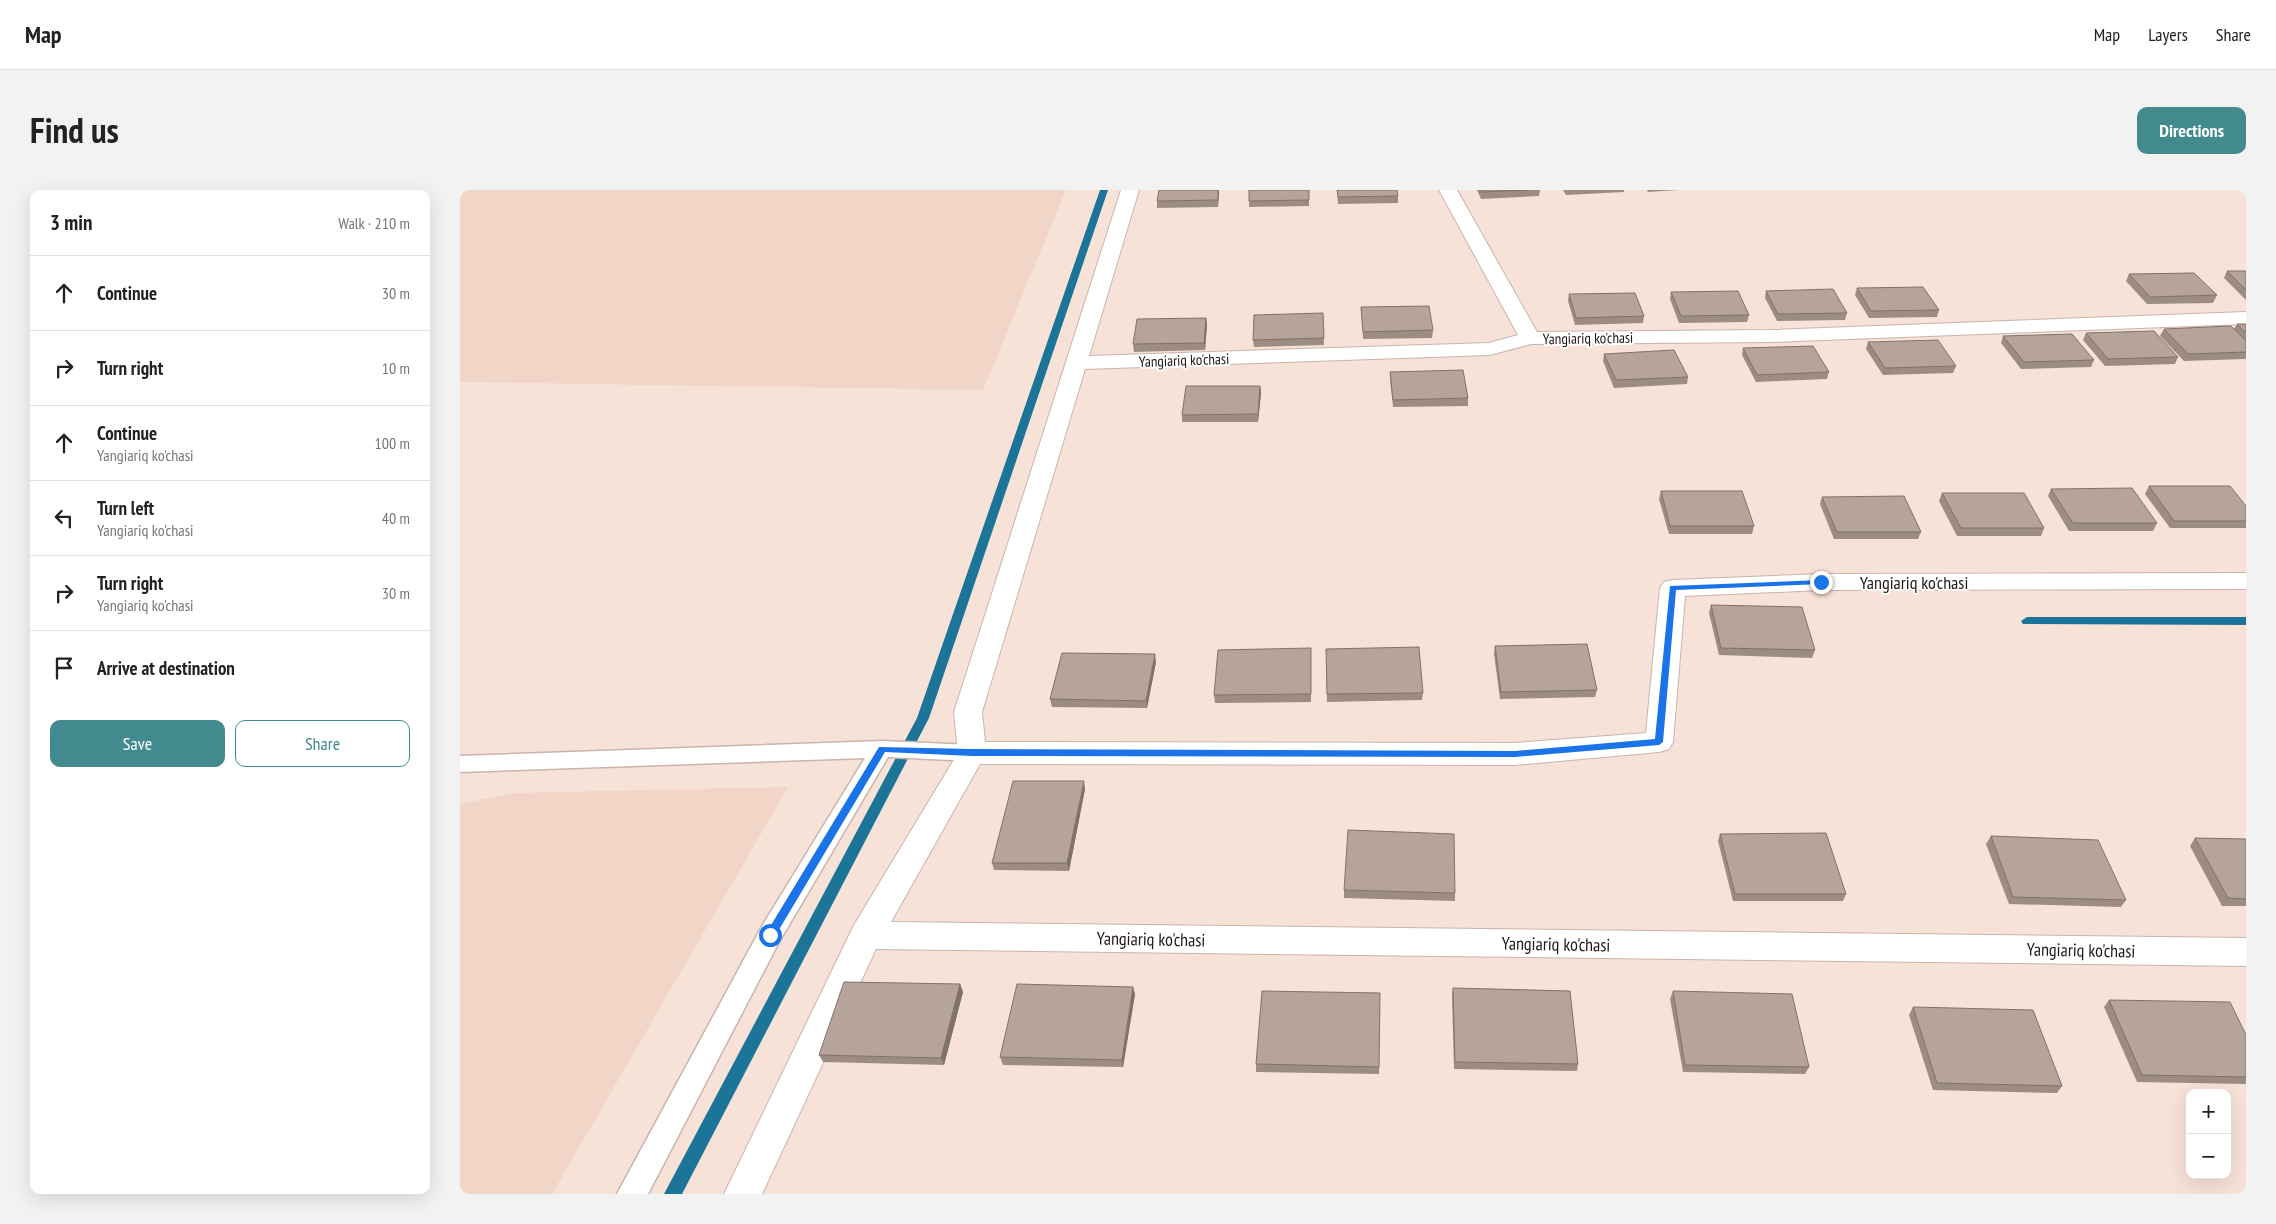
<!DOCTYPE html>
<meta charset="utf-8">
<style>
:root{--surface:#fff;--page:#f2f2f2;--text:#222;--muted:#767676;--line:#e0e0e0;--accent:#428a8e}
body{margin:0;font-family:"PT Sans Narrow",sans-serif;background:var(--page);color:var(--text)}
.controls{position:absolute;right:15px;bottom:15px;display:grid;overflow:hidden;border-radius:10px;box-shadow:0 5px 20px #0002}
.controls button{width:45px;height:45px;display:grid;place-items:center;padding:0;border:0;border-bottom:1px solid var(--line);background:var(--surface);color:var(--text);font:25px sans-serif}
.stop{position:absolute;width:15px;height:15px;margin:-11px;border:4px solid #1a73e8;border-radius:50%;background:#fff}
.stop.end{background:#1a73e8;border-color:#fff;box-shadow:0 1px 5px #0008}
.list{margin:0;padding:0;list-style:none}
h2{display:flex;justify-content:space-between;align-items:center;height:65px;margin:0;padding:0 20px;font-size:21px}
h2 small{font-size:16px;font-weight:400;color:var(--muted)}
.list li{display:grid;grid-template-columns:32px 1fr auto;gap:15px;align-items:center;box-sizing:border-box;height:75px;padding:0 20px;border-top:1px solid var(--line)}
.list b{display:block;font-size:19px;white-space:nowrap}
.list p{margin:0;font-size:16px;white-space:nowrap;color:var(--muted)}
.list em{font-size:16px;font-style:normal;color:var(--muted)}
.actions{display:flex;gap:10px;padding:15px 20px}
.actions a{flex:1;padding:11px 0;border:1px solid var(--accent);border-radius:10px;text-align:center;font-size:18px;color:var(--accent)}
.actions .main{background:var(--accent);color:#fff}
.icon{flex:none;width:28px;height:28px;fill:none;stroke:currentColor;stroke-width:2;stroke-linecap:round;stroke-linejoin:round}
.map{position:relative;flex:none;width:1786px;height:1004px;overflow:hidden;border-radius:10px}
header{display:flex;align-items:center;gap:30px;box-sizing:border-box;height:70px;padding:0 25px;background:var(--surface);border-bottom:1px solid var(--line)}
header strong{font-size:24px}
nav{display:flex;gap:28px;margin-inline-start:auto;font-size:18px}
.intro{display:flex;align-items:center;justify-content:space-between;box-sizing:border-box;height:120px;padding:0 30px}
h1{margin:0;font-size:35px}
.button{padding:12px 22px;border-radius:10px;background:var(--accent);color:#fff;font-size:18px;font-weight:700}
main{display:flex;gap:30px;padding:0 30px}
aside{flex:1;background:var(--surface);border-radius:10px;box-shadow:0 5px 20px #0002}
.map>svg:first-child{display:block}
.built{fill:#f1d5c7}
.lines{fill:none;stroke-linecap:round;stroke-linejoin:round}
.stream{fill:#1c7499;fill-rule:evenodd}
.lane-casing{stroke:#c8b5ab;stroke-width:3}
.street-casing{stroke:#c8b5ab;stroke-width:2}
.lane{fill:#fff;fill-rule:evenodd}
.street{fill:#fff;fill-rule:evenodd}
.wall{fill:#9d8c84}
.shaded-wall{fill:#7f726b}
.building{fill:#b6a399;stroke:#7f726b}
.route{fill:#1a73e8}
.labels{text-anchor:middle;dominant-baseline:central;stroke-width:4;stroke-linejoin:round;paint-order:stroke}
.far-street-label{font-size:15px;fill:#1f1815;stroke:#fff}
.street-label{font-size:18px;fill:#1f1815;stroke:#fff}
</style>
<header>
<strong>Map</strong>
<nav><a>Map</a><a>Layers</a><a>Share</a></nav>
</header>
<div class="intro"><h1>Find us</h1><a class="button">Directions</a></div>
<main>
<aside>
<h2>3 min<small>Walk · 210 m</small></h2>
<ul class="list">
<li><svg class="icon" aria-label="ahead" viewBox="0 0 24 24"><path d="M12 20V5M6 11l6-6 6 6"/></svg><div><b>Continue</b></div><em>30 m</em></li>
<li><svg class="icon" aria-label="right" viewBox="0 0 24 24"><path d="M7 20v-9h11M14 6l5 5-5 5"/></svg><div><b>Turn right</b></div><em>10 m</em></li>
<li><svg class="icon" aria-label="ahead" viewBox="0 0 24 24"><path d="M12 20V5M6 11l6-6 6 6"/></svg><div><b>Continue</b><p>Yangiariq ko'chasi</p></div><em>100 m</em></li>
<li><svg class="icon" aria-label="left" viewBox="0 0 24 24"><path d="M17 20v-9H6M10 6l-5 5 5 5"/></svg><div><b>Turn left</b><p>Yangiariq ko'chasi</p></div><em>40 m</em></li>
<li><svg class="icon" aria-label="right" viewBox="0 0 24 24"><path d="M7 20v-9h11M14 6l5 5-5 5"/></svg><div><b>Turn right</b><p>Yangiariq ko'chasi</p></div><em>30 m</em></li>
<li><svg class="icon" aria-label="arrive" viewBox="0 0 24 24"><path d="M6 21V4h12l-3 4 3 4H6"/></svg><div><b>Arrive at destination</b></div></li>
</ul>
<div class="actions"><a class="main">Save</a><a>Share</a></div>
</aside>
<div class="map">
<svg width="1786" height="1004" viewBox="0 0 1786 1004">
<rect width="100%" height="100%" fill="#f7e2d8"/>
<g class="built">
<path d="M0,0H606L523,200L0,192Z"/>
<path d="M328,597L92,1004H0V614L54,603Z"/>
</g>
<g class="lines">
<g class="stream">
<path d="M640,0H648L469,528L222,1004H204L457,528Z"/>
<path d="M1567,427H1786V435L1563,434L1561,431Z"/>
</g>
<defs>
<path id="lane" d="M422,551L512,555L520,557L523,563L520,569L512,571L428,567L319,752L188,1004H157L301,738L405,568L0,582V566Z"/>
<path id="street" d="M661,0H679L629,166L1029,153L1058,145L979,0H997L1077,142L1311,140L1786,122V134L1311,152L1071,154L1030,165L625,179L522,522L525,552L1055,553L1186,543L1200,398L1204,392L1213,390L1361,384L1786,383V399L1361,400L1225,406L1213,552L1209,559L1199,562L1055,575L520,574L431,732L1786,748V776L416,759L302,1004H264L394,735L498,563L494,522Z"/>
</defs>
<use href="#lane" class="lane-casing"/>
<use href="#street" class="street-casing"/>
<use href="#lane" class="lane"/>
<use href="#street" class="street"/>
</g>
<g class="wall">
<path d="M759,0L758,17L697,18V11Z"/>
<path d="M849,0V16L789,17V11Z"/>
<path d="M877,0L938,6V13L878,14Z"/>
<path d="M1017,0H1080L1079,6L1021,9Z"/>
<path d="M1103,0H1164V2L1106,5Z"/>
<path d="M1187,0H1218L1188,2Z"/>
<path d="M1767,81H1786V110L1764,88Z"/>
<path d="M1669,84L1757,105L1753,113L1687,114L1666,91Z"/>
<path d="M1397,98L1479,120L1477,127L1409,128L1395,105Z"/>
<path d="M1306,101L1387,123L1385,130L1317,131L1305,108Z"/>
<path d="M1211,102L1289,125L1287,132L1219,133L1210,109Z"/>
<path d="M1109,104L1184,126L1183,133L1115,135L1108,111Z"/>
<path d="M901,117L973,140L972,148L903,149Z"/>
<path d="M863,123L864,155L794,157L793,150Z"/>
<path d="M746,128L747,135L745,160L674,162L673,154Z"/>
<path d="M1777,134H1786V169L1724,171L1700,146L1704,139H1774Z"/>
<path d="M1626,143L1718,167L1715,174L1645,176L1623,150Z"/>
<path d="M1543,146L1634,170L1631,177L1561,179L1541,153Z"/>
<path d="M1408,152L1496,176L1493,183L1423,185L1406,159Z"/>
<path d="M1283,158L1369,182L1367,189L1296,192L1282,165Z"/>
<path d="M1144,164L1228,187L1227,194L1154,198L1143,171Z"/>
<path d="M930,182L1008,208V216L933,217L930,189Z"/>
<path d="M800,196L801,203L798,232H722V225Z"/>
<path d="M1689,296L1786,316V338H1710L1685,304Z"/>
<path d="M1591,299L1697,333L1693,341H1609L1588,306Z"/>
<path d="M1201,301L1294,336L1292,344H1209L1199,309Z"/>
<path d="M1482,303L1584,338L1581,346H1497L1479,311Z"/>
<path d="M1362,307L1461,342L1458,349H1374L1360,314Z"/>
<path d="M1251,415L1355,460L1352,468L1259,465L1249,423Z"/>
<path d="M1035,456L1137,500L1135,507L1040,509L1034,464Z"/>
<path d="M851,458V512L755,513L754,505Z"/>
<path d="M866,459L963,503L962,510L867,512Z"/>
<path d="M696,472L687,518L592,517L590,509Z"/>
<path d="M625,599L609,681L534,680L532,673Z"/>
<path d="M1260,644L1386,704L1383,711H1273L1258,651Z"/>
<path d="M1531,646L1666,710L1661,717L1549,714L1526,654Z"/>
<path d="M1735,648L1786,649V716H1762L1730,656Z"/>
<path d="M884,700L995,703V711L884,708Z"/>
<path d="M500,794L503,802L484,875L363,872L359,865Z"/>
<path d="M993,798L1118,874L1117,881L994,879L992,806Z"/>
<path d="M1213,801L1349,877L1345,884L1223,882L1210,809Z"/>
<path d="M920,803L919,884L796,882V874Z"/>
<path d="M675,804L663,877L543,875L540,867Z"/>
<path d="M1649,810L1786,845V894L1677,892L1644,817Z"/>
<path d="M1453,817L1602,896L1597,903L1473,900L1449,825Z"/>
</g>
<g class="shaded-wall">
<path d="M758,0H759L758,17Z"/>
<path d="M746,128L747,135L745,160L744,153Z"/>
<path d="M800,196L801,203L798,232V224Z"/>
<path d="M695,464L696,472L687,518L686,511Z"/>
<path d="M624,591L625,599L609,681L607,673Z"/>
<path d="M500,794L503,802L484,875L481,868Z"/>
<path d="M673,797L675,804L663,877L662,870Z"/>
</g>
<g class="building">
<path d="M699,0H758V10L697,11Z"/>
<path d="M789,0H849V10L789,11Z"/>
<path d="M877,0H937L938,6L878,7Z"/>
<path d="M1021,0H1068L1022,2Z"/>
<path d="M1767,81H1786V100Z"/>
<path d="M1734,83L1757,105L1690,107L1669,84Z"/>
<path d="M1463,97L1479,120L1411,121L1397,98Z"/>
<path d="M1373,99L1387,123L1318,124L1306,101Z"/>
<path d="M1278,101L1289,125L1221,126L1211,102Z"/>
<path d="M1175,103L1184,126L1116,128L1109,104Z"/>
<path d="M969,116L973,140L903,142L901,117Z"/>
<path d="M863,123L864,148L793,150L794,125Z"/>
<path d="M746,128L744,153L673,154L677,129Z"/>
<path d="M1777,134H1786V143Z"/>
<path d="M1771,136L1786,151V162L1728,164L1704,139Z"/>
<path d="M1694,141L1718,167L1648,169L1626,143Z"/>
<path d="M1612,144L1634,170L1564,172L1543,146Z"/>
<path d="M1478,150L1496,176L1425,178L1408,152Z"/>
<path d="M1353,156L1369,182L1297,185L1283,158Z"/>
<path d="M1214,160L1228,187L1156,190L1144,164Z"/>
<path d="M1003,180L1008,208L933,210L930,182Z"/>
<path d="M726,196H800L798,224L722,225Z"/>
<path d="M1689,296H1770L1786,316V331H1714Z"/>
<path d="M1672,298L1697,333H1613L1591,299Z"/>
<path d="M1201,301H1282L1294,336H1210Z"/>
<path d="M1482,303H1564L1584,338H1501Z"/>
<path d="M1444,306L1461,342H1377L1362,307Z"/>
<path d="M1251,415L1342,417L1355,460L1261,458Z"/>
<path d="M1127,454L1137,500L1041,502L1035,456Z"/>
<path d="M959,457L963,503L867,504L866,459Z"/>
<path d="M851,458V504L754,505L758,460Z"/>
<path d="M602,463L695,464L686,511L590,509Z"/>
<path d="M553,591H624L607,673H532Z"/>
<path d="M888,640L994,644L995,703L884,700Z"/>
<path d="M1366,643L1386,704H1275L1260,644Z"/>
<path d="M1531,646L1638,650L1666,710L1553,707Z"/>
<path d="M1735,648L1786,649V709L1768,708Z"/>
<path d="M384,792L500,794L481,868L359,865Z"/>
<path d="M557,794L673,797L662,870L540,867Z"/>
<path d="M993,798L1110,801L1118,874L995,872Z"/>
<path d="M802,801L920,803L919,877L796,874Z"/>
<path d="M1213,801L1332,804L1349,877L1225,875Z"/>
<path d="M1649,810L1770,812L1786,845V887L1682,885Z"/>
<path d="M1453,817L1573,820L1602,896L1477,893Z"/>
</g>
<path class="route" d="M1361,390H1363V394L1216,400L1203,552L1199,555L1055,567L512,566L425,562L314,748L310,749L305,745L419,557L512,559L1055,561L1195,549L1210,396Z"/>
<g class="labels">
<g class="far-street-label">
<text transform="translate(1128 148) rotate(-1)">Yangiariq ko'chasi</text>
<text transform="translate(724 170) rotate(-2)">Yangiariq ko'chasi</text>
</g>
<g class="street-label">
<text x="1454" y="392">Yangiariq ko'chasi</text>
<text transform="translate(691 749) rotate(1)">Yangiariq ko'chasi</text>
<text transform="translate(1096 754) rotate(1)">Yangiariq ko'chasi</text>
<text transform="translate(1621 760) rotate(1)">Yangiariq ko'chasi</text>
</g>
</g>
</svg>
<div class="controls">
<button>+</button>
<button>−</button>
</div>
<div class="stop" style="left:310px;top:745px"></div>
<div class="stop end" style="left:1361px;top:392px"></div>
</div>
</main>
